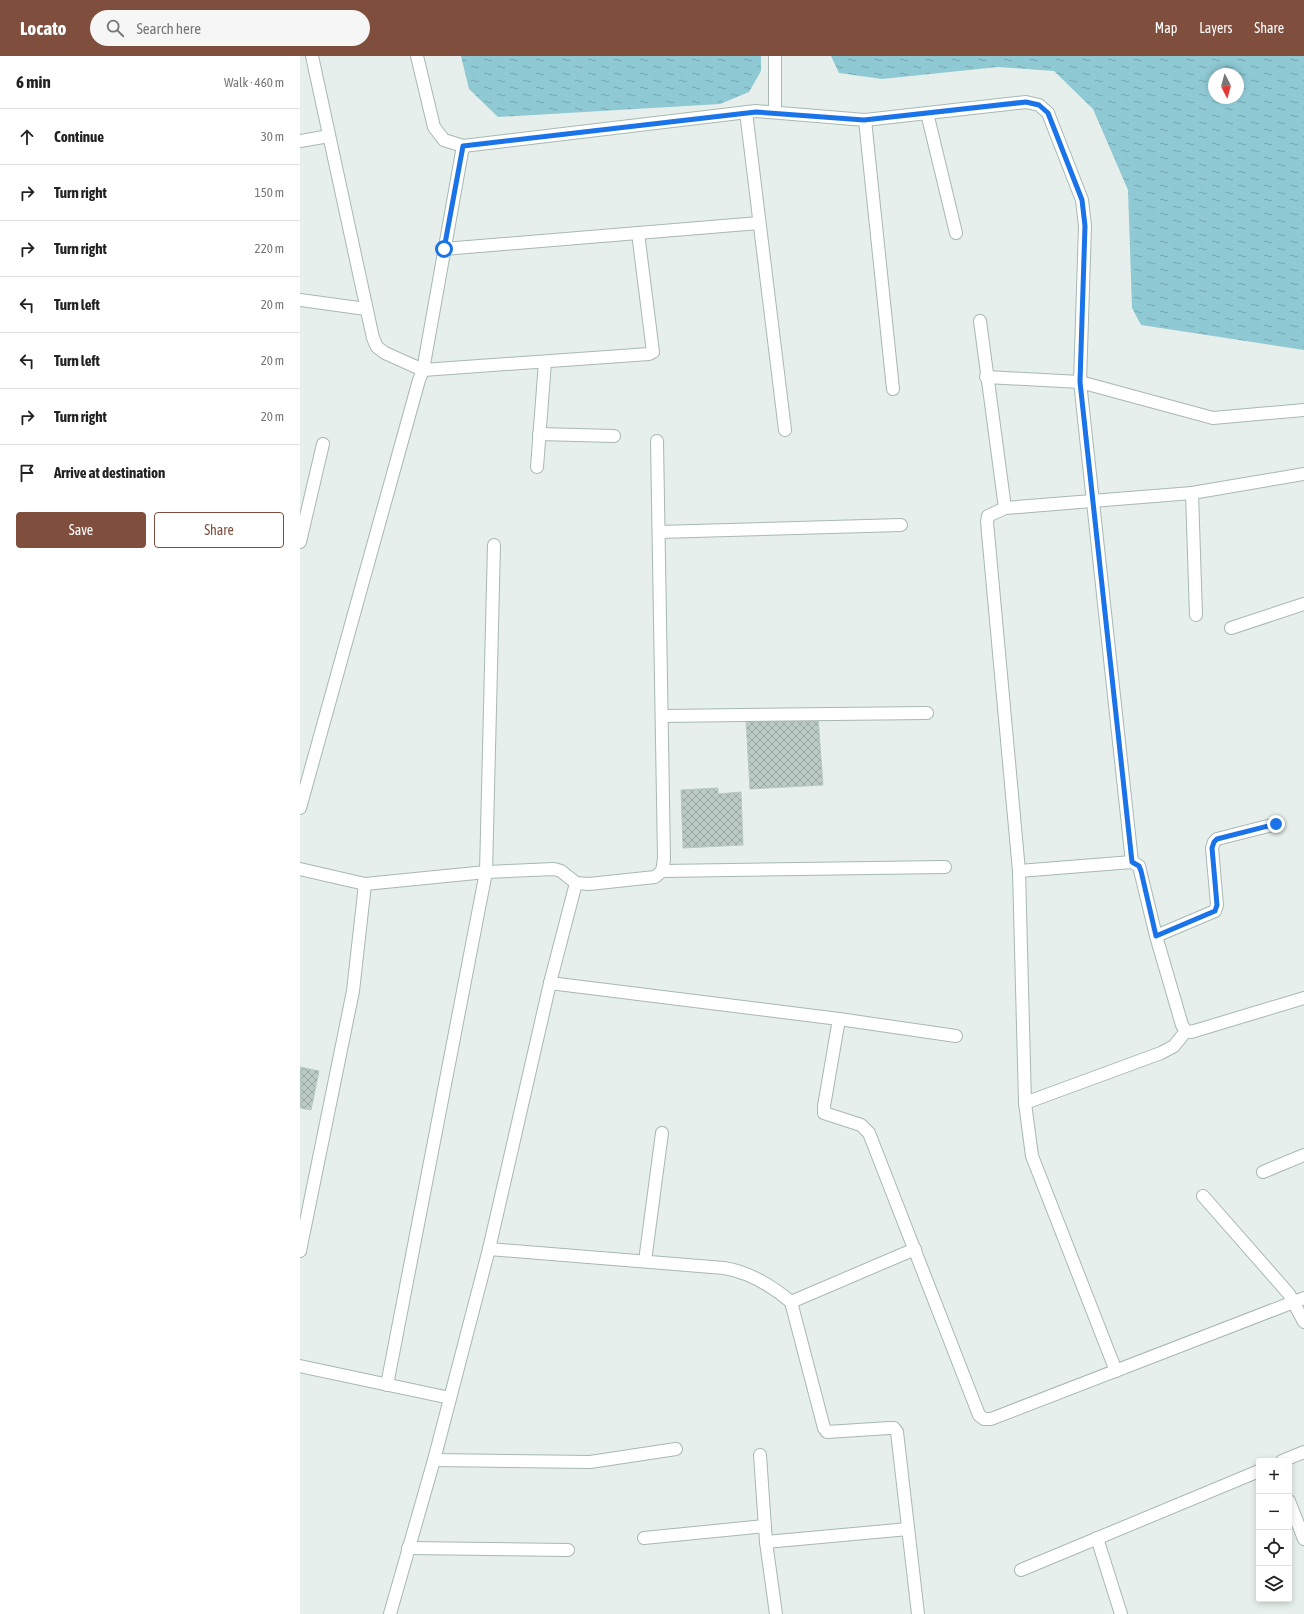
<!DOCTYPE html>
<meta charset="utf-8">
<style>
:root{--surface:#fff;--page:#f6f6f6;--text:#222;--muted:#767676;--line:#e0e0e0;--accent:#804e3d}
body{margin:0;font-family:"Asap Condensed",sans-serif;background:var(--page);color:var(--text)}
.controls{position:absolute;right:12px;bottom:12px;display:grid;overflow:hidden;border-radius:4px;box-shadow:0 2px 6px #0003}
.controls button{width:36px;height:36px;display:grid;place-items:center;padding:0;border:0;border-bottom:1px solid var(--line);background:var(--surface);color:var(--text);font:20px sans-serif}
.compass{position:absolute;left:908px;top:12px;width:36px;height:36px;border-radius:50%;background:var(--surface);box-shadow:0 2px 6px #0003;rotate:174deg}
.stop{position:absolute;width:12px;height:12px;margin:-9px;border:3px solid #1a73e8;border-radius:50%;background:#fff}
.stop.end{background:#1a73e8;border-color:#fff;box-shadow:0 1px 4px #0008}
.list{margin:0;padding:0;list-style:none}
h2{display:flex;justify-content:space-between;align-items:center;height:52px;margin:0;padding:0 16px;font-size:17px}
h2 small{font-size:13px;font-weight:400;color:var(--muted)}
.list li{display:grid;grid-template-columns:26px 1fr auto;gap:12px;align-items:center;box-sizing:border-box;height:56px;padding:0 16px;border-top:1px solid var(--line)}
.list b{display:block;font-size:15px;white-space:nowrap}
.list em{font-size:13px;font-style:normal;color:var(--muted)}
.actions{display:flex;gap:8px;padding:12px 16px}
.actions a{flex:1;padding:9px 0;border:1px solid var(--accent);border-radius:4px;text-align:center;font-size:14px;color:var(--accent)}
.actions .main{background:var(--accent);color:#fff}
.icon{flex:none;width:22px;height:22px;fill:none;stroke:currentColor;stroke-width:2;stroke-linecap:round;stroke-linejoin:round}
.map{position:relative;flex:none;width:1004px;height:1558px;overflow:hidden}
header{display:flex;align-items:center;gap:24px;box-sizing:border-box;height:56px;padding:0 20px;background:var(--accent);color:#fff}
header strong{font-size:19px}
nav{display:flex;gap:22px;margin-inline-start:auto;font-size:14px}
.search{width:280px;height:36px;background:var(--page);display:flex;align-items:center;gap:10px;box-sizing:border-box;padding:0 14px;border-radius:22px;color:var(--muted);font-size:15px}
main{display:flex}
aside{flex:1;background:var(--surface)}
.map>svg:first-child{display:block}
.water{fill:url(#water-ripples);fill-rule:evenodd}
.building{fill:url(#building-cross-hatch);stroke:#b8c9c2}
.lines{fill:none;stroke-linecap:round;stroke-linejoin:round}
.service-casing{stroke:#a8b8b2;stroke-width:14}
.minor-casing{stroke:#a8b8b2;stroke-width:14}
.service{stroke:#fff;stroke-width:12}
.minor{stroke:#fff;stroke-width:12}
.route{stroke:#1a73e8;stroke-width:5}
</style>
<header>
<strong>Locato</strong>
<div class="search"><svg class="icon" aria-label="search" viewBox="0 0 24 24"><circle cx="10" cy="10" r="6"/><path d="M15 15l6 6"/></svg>Search here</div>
<nav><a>Map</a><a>Layers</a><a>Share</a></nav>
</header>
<main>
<aside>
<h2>6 min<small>Walk · 460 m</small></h2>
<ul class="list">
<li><svg class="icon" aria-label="ahead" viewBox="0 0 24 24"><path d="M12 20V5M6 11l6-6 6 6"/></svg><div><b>Continue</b></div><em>30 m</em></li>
<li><svg class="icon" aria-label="right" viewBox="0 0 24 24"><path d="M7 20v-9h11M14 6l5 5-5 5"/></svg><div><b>Turn right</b></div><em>150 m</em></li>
<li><svg class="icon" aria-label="right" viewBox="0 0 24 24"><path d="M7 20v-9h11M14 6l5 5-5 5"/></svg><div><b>Turn right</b></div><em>220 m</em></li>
<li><svg class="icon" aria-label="left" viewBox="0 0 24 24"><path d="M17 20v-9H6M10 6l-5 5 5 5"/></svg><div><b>Turn left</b></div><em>20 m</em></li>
<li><svg class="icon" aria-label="left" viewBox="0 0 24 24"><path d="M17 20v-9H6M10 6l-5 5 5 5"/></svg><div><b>Turn left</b></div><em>20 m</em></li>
<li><svg class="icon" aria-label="right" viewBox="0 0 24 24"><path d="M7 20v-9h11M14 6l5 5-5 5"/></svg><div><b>Turn right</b></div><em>20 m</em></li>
<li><svg class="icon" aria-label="arrive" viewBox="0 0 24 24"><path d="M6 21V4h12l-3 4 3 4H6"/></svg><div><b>Arrive at destination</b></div></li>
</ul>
<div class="actions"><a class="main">Save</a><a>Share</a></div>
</aside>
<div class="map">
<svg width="1004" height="1558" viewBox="0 0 1004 1558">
<defs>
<pattern id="water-ripples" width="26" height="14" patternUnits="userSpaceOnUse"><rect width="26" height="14" fill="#8ec9d4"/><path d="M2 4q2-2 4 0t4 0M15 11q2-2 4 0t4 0" fill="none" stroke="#74a5ad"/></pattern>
<pattern id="building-cross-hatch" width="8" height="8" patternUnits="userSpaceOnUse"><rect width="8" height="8" fill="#bbcac4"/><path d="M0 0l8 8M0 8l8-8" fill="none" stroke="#98a6a0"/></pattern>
</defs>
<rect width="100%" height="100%" fill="#e6efeb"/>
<g class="water">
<path d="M161,0H461V15L449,36L420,48L198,61L169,33Z"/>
<path d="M531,0H1004V294L841,269L832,252L828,134L793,53L754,15L698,11L582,23L539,17ZM914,18H938V42H914Z"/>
</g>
<g class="building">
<path d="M518,661L523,729L450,733L446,665Z"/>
<path d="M418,732V738L441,736L443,789L383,792L381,734Z"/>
<path d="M0,1011L19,1015L11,1054L0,1052Z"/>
</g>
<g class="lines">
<defs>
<g id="service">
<path d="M856,880L915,855L917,849L912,792L914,786L917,783L976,768"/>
<path d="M108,1492L268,1494"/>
</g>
<g id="minor">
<path d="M12,0L73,282L77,291L85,297L123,314L349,298L353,296L338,177"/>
<path d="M117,0L134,71L144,84L163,90L456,55L565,64L726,46L739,49L748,57L782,144L785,170L780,326L832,806"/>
<path d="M475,0V56"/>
<path d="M446,56L485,374"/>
<path d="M627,57L656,177"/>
<path d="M565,64L593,333"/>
<path d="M0,85L29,80"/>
<path d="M144,193L459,167"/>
<path d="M0,244L66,253"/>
<path d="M680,265L705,452"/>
<path d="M686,321L780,326L913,362L1004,354"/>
<path d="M239,378L314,380"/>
<path d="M237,411L245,306"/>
<path d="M359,476L601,469"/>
<path d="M0,486L23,388"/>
<path d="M896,559L892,437L1004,418"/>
<path d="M931,572L1004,548"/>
<path d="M362,660L627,657"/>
<path d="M0,752L119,324L123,314L163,90"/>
<path d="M0,813L65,828L186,816L254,813L261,815L276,827L250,927L189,1193L134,1404L90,1558"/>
<path d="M362,815L645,811"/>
<path d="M719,815L832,806L839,810L856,880L882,969L886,975L891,976L1004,942"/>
<path d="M276,827L289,828L355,821L362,815L364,803L357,385"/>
<path d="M250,927L539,963L656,980"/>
<path d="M539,963L524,1050V1057L561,1069L569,1077L679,1359L684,1363H691L1004,1242"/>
<path d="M725,1047L861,997L874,990L886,975"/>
<path d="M963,1116L1004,1099"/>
<path d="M903,1140L989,1238L1004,1266"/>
<path d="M189,1193L424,1212C449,1216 472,1230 491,1246L524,1372L527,1376L589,1372H594L597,1376L618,1558"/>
<path d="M0,1195L53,935L65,828"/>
<path d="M345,1205L362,1077"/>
<path d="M491,1246L615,1193"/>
<path d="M0,1310L150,1342"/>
<path d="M816,1315L732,1100L725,1047L719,815L687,466L688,460L705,452L892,437"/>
<path d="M87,1329L186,816L194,489"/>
<path d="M460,1399L466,1486L476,1558"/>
<path d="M134,1404L290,1406L376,1393"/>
<path d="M982,1405L1004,1396"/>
<path d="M989,1445L1004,1483"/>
<path d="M344,1482L465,1470"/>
<path d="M797,1482L821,1558"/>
<path d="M466,1486L608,1473"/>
<path d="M721,1514L959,1415"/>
</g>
</defs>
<use href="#service" class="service-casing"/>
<use href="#minor" class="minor-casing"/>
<use href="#service" class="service"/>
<use href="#minor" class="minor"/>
</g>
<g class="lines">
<path class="route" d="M144,193L163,90L456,56L564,64L726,46L739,49L748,57L782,144L785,170L780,326L832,806L839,810L841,815L856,880L915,855L917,849L912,792L914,786L917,783L976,768"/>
</g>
</svg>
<div class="controls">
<button>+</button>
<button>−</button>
<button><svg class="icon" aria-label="locate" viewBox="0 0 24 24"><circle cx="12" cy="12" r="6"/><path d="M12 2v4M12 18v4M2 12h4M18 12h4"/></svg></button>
<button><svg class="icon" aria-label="layers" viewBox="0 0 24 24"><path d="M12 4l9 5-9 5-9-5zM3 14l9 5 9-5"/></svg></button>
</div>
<svg class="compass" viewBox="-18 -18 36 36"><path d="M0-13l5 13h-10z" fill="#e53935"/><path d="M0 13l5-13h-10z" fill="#767676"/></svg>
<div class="stop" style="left:144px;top:193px"></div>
<div class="stop end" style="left:976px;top:768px"></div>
</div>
</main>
